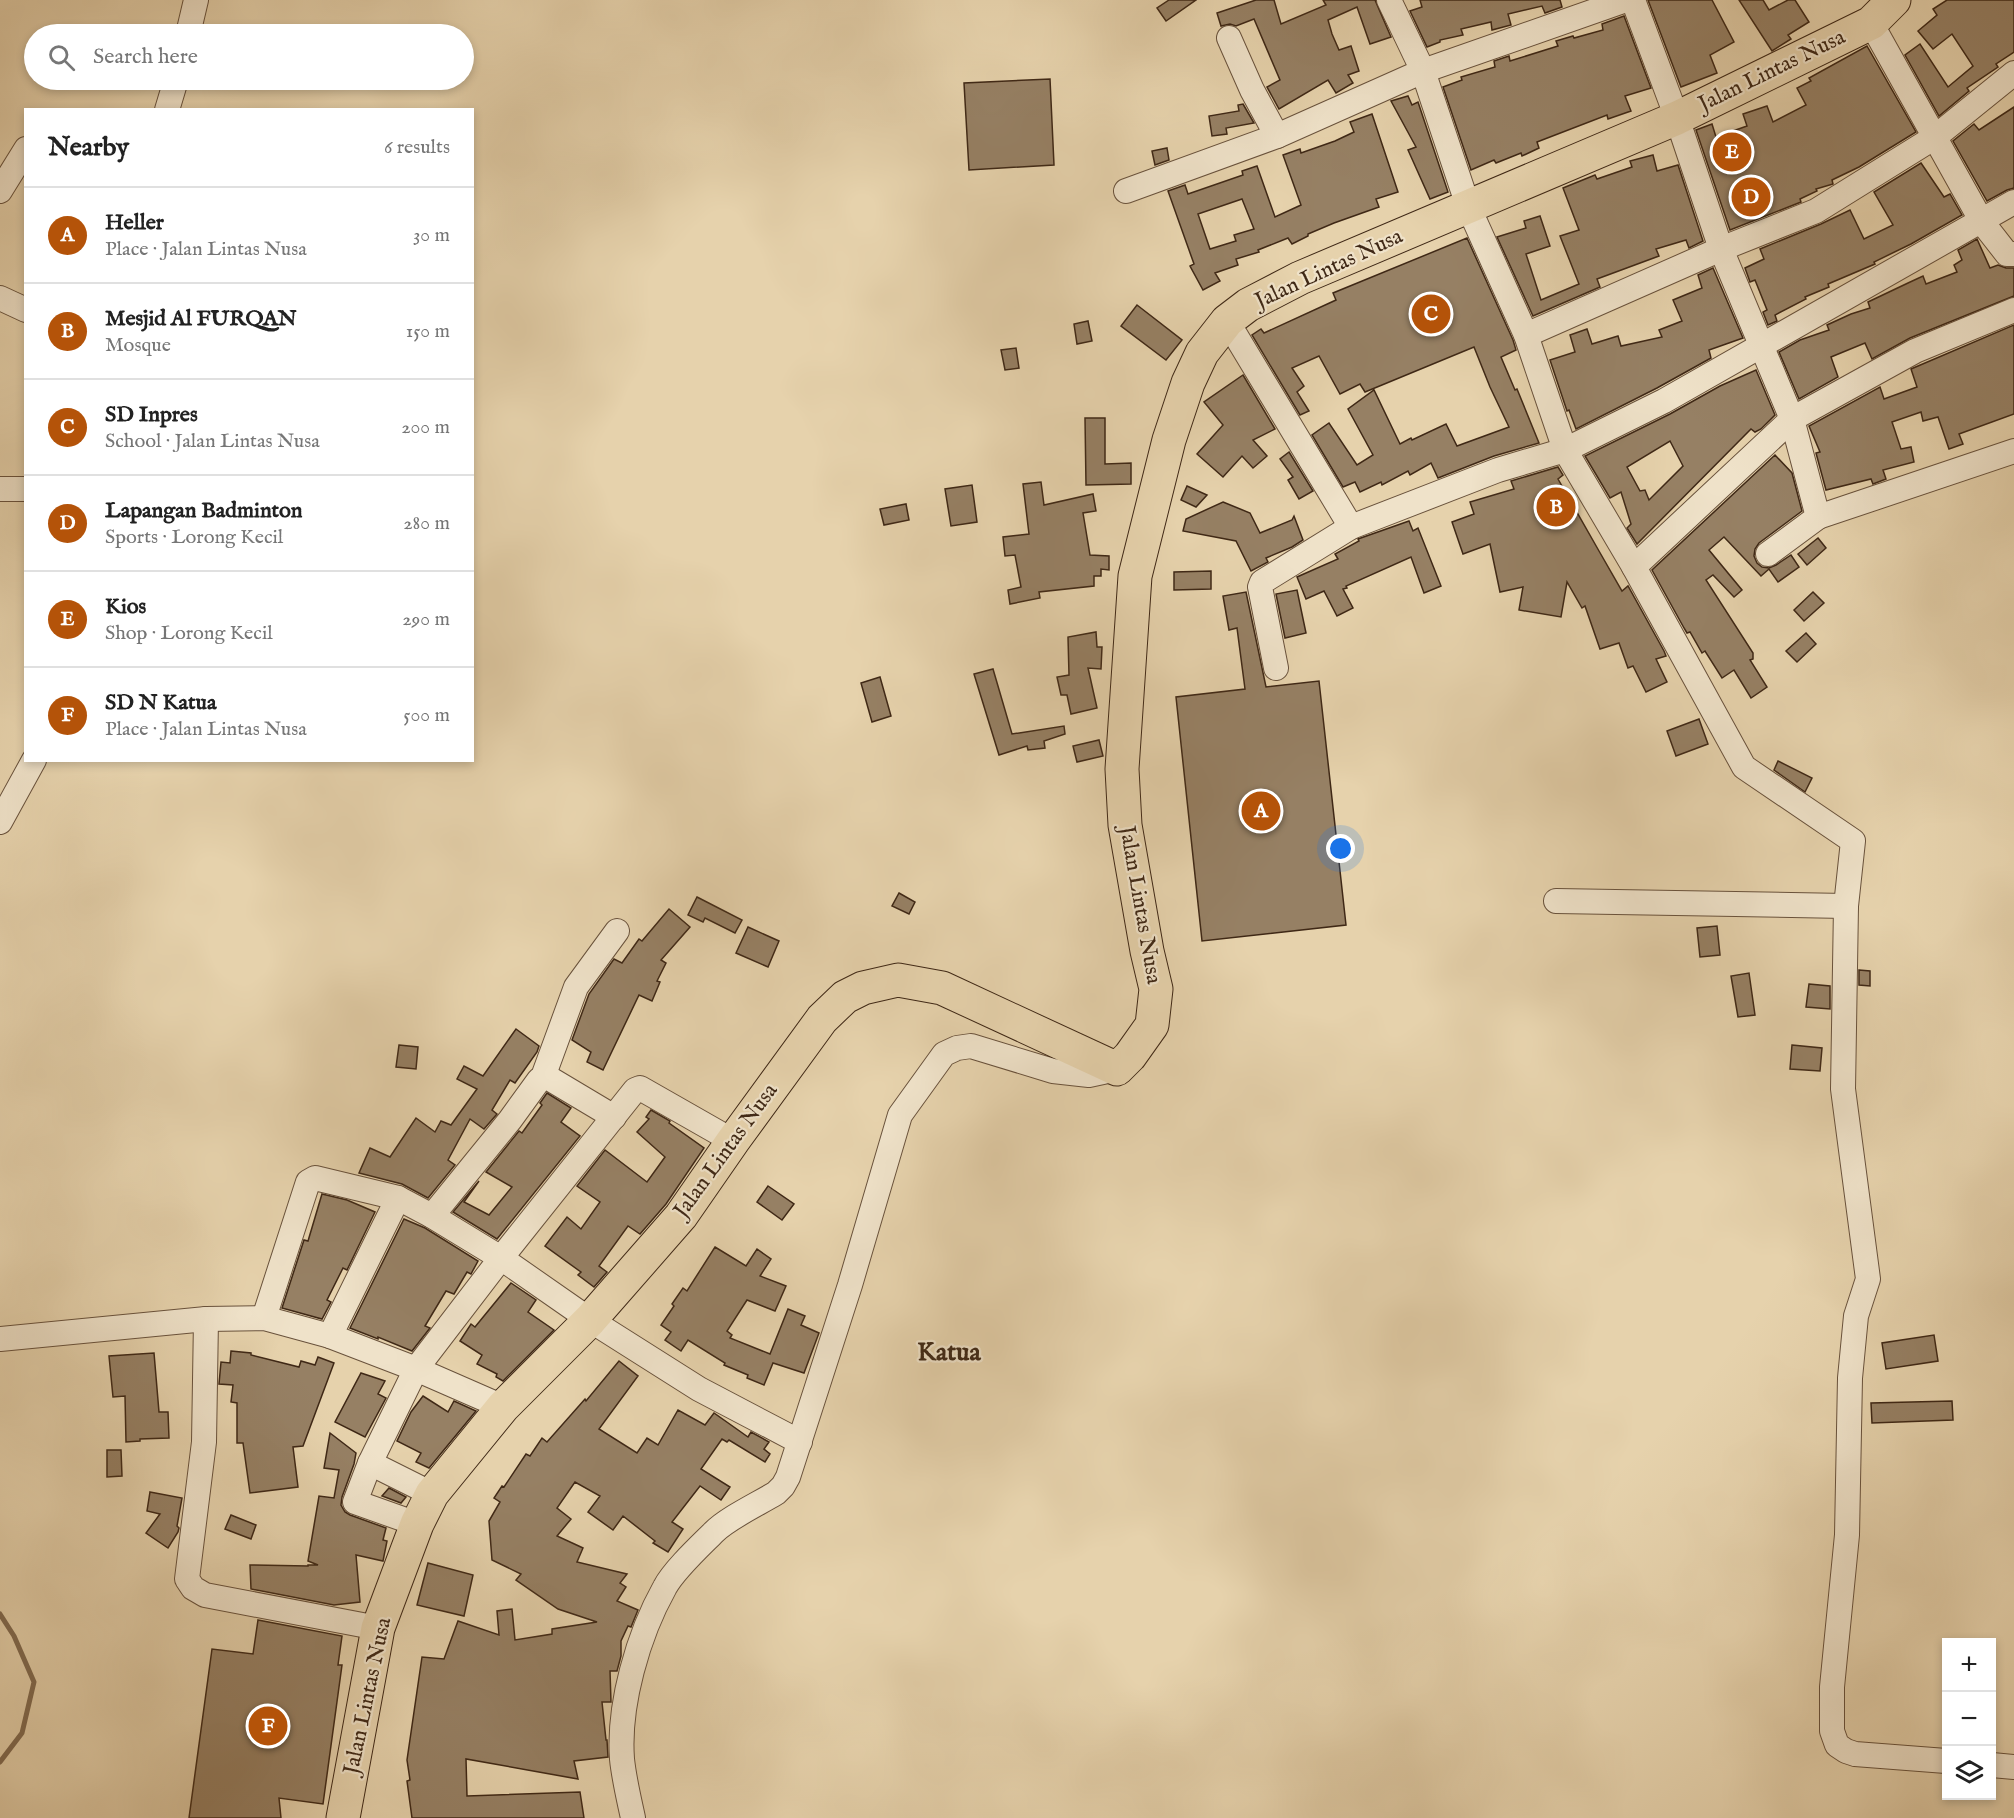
<!DOCTYPE html>
<meta charset="utf-8">
<style>
:root{--surface:#fff;--page:#f6f6f6;--text:#222;--muted:#767676;--line:#e0e0e0;--accent:#b45309}
body{margin:0;font-family:"IM FELL English",serif;background:var(--page);color:var(--text)}
.controls{position:absolute;right:18px;bottom:18px;display:grid;overflow:hidden;border-radius:0px;box-shadow:0 3px 9px #0003}
.controls button{width:54px;height:54px;display:grid;place-items:center;padding:0;border:0;border-bottom:2px solid var(--line);background:var(--surface);color:var(--text);font:30px sans-serif}
.you{position:absolute;left:1341px;top:849px;width:21px;height:21px;margin:-15px;border:4px solid #fff;border-radius:50%;background:#1a73e8;box-shadow:0 0 0 9px #1a73e833}
.badge{display:grid;place-items:center;width:39px;height:39px;border-radius:50%;background:var(--accent);color:#fff;font-size:20px;font-weight:700}
.pin{position:absolute;translate:-50% -50%;border:3px solid #fff;box-shadow:0 2px 6px #0006}
.list{margin:0;padding:0;list-style:none}
h2{display:flex;justify-content:space-between;align-items:center;height:78px;margin:0;padding:0 24px;font-size:26px}
h2 small{font-size:20px;font-weight:400;color:var(--muted)}
.list li{display:grid;grid-template-columns:39px 1fr auto;gap:18px;align-items:center;box-sizing:border-box;height:96px;padding:0 24px;border-top:2px solid var(--line)}
.list b{display:block;font-size:22px;white-space:nowrap}
.list p{margin:0;font-size:20px;white-space:nowrap;color:var(--muted)}
.list em{font-size:20px;font-style:normal;color:var(--muted)}
.icon{flex:none;width:33px;height:33px;fill:none;stroke:currentColor;stroke-width:2;stroke-linecap:round;stroke-linejoin:round}
.map{position:relative;flex:none;width:2014px;height:1818px;overflow:hidden}
.search{position:absolute;background:var(--surface);box-shadow:0 3px 9px #0003;left:24px;top:24px;width:450px;height:66px;display:flex;align-items:center;gap:15px;box-sizing:border-box;padding:0 21px;border-radius:33px;color:var(--muted);font-size:22px}
.panel{position:absolute;background:var(--surface);box-shadow:0 3px 9px #0003;left:24px;top:108px;width:450px;height:654px;border-radius:0px}
.map>svg:first-child{display:block}
.lines{fill:none;stroke-linecap:round;stroke-linejoin:round}
.stream{stroke:#816b51;stroke-width:5}
.building{fill:#968064;stroke:#3f2816;stroke-width:1.5;fill-rule:evenodd}
.minor-casing{stroke:#69523c;stroke-width:26}
.highway-casing{stroke:#3f2816;stroke-width:35}
.minor{stroke:#efe2c9;stroke-width:24}
.highway{stroke:#e6d2ac;stroke-width:33}
.labels{text-anchor:middle;dominant-baseline:central;stroke-width:4.5;stroke-linejoin:round;paint-order:stroke}
.street-label{font-size:22px;fill:#3f2816;stroke:#efe2c9}
.quarter-label{font-size:26px;font-weight:bold;fill:#3f2816;stroke:#efe2c9}
</style>
<div class="map">
<svg width="2014" height="1818" viewBox="0 0 2014 1818">
<rect width="100%" height="100%" fill="#e6d2ac"/>
<filter id="stains"><feTurbulence type="fractalNoise" baseFrequency=".00333" numOctaves="4"/><feColorMatrix values="0 0 0 0 .2 0 0 0 0 .09 0 0 0 0 .02 0 0 0 .5 -.17"/></filter>
<radialGradient id="worn" r=".72"><stop offset=".6" stop-color="#630" stop-opacity="0"/><stop offset="1" stop-color="#630" stop-opacity=".3"/></radialGradient>
<g class="lines">
<path class="stream" d="M0,1614L14,1636L34,1682L22,1733L0,1762"/>
</g>
<g class="building">
<path d="M1169,0H1196L1166,21L1157,8Z"/>
<path d="M1256,0H1274L1281,24L1326,5L1323,0H1375L1391,37L1370,44L1357,7L1328,20L1332,34L1339,50L1351,46L1359,71L1348,75L1353,83L1336,93L1328,80L1279,109L1267,87L1280,80L1254,19L1236,26L1230,24L1221,26L1217,13Z"/>
<path d="M1420,0H1560L1562,7L1545,13L1542,6L1508,14L1511,25L1492,30L1491,22L1461,29L1463,35L1440,40V42L1427,47L1410,11L1422,7Z"/>
<path d="M1648,0H1712L1734,42L1710,55L1717,73L1681,87Z"/>
<path d="M1739,0H1763L1769,10L1788,0H1795L1809,22L1788,35L1791,39L1772,51Z"/>
<path d="M1947,0H2014V52L1996,64L1998,67L1967,88L1969,91L1939,116L1905,55L1920,44L1948,87L1973,66L1952,34L1933,49L1918,31L1937,15L1933,9Z"/>
<path d="M1624,16L1651,88L1625,96L1631,111L1608,119L1607,115L1537,142L1539,148L1522,156L1521,153L1496,163L1494,160L1471,170L1443,87L1462,80L1461,77L1495,67L1494,61L1509,56L1510,61L1558,46L1556,41L1573,36L1574,38L1603,30L1602,24Z"/>
<path d="M1867,46L1916,132L1859,167L1832,180L1833,184L1816,189L1817,191L1800,199L1801,202L1730,230L1696,130L1712,124L1716,137L1747,126L1743,114L1767,106L1773,122L1806,105L1797,88L1811,81L1809,78Z"/>
<path d="M1050,79L1054,165L969,170L964,83Z"/>
<path d="M1408,96L1412,105L1418,102L1448,192L1430,199L1408,150L1416,147L1391,101Z"/>
<path d="M1243,104L1254,123L1226,128L1227,134L1212,136L1209,116L1239,111L1238,105Z"/>
<path d="M2014,107V188L2007,190L1987,201L1953,141L1974,124L1979,130Z"/>
<path d="M1372,114L1398,192L1376,199L1379,207L1334,223L1308,234V236L1292,244L1288,238L1258,250L1259,252L1236,259L1238,265L1215,273L1220,281L1203,290L1190,266L1194,264L1168,191L1185,185L1188,194L1243,175L1242,171L1257,166L1275,217L1301,205L1283,155L1300,149L1301,153L1335,141L1354,132L1350,122ZM1242,199L1254,229L1234,235L1236,241L1210,249L1198,214Z"/>
<path d="M1167,148L1169,160L1155,165L1152,151Z"/>
<path d="M1653,155L1657,171L1678,165L1703,241L1689,248L1686,240L1656,249L1659,256L1597,279L1600,287L1533,316L1497,237L1526,228L1524,221L1540,216L1550,246L1526,254L1541,300L1579,284L1560,236L1579,230L1563,188L1595,175L1597,179L1632,167L1630,161Z"/>
<path d="M1921,163L1944,197L1950,194L1962,215L1911,244L1874,262L1875,264L1828,284L1829,287L1805,297L1806,299L1775,315L1777,321L1768,325L1763,312L1767,310L1755,280L1750,282L1745,268L1764,259L1760,249L1821,224L1850,210L1864,239L1893,225L1874,192Z"/>
<path d="M1467,238L1513,340L1516,350L1501,357L1515,390L1517,389L1539,443L1494,456L1438,478L1431,463L1410,475L1408,471L1382,485L1381,482L1360,492L1355,482L1343,487L1312,435L1329,423L1357,465L1373,455L1348,409L1374,390L1400,444L1411,438L1412,440L1446,424L1457,446L1509,427L1490,387L1474,347L1365,392L1360,384L1340,394L1319,356L1292,368L1304,386L1297,392L1309,411L1300,415L1252,335L1261,329L1264,333L1336,300L1333,293Z"/>
<path d="M1977,239L1990,268L1998,265L2006,268H2014V296L1910,338L1872,359L1865,343L1831,357L1838,377L1799,399L1779,352L1800,340L1829,330L1827,325L1851,314L1870,308L1868,302L1908,283L1923,276L1926,284L1957,272L1954,265L1962,260L1958,250Z"/>
<path d="M1713,268L1743,338L1709,350L1711,358L1657,388L1576,429L1569,410L1567,411L1550,360L1575,352L1570,335L1587,329L1592,344L1618,336L1621,346L1662,337L1659,330L1682,321L1673,300L1702,288L1698,275Z"/>
<path d="M1137,305L1182,340L1166,360L1121,326Z"/>
<path d="M1088,321L1092,341L1077,344L1074,324Z"/>
<path d="M2014,325V414L1959,434L1963,444L1949,449L1938,417L1923,421L1921,412L1892,422L1901,449L1911,447L1914,462L1883,470L1886,479L1873,484L1871,479L1826,490L1816,453L1820,452L1809,426L1880,387L1884,399L1917,387L1911,369Z"/>
<path d="M1016,348L1019,368L1005,370L1001,350Z"/>
<path d="M1756,370L1775,415L1761,429L1755,432L1751,429L1637,544L1627,528L1631,524L1621,492L1610,498L1585,456L1670,414L1720,386ZM1670,441L1683,466L1649,500L1645,490L1640,491L1627,467Z"/>
<path d="M1243,375L1275,429L1253,440L1267,456L1253,468L1242,456L1223,477L1197,454L1223,425L1204,402Z"/>
<path d="M1085,418H1105V464L1131,463V484L1086,485Z"/>
<path d="M1289,452L1313,491L1299,499L1288,480L1293,477L1280,459Z"/>
<path d="M1775,455L1792,473L1802,511L1759,543L1755,549L1754,556L1757,563L1762,567L1769,568L1776,565L1791,555L1799,567L1778,582L1769,569L1761,576L1724,537L1709,550L1742,590L1734,597L1713,575L1706,580L1753,653V659L1750,660L1767,687L1751,698L1734,670L1722,678L1705,651L1702,653L1690,632L1687,633L1684,628L1652,570Z"/>
<path d="M1558,467L1563,475L1558,479L1599,551L1622,591L1628,586L1664,651L1666,656L1656,659L1667,682L1646,692L1633,666L1628,668L1619,643L1600,649L1585,606L1582,608L1567,582L1561,617L1519,610L1523,587L1500,592L1490,544L1463,554L1452,522L1474,514L1470,502L1514,489L1511,481Z"/>
<path d="M1041,482L1044,505L1093,494L1096,511L1083,513L1090,555L1109,556V570L1101,569V576H1094V586L1039,592L1040,598L1010,604L1008,590L1021,587L1015,555L1005,556L1003,537L1029,534L1023,484Z"/>
<path d="M972,485L977,522L951,526L945,489Z"/>
<path d="M1187,486L1207,495L1196,507L1181,500Z"/>
<path d="M1223,502L1250,513L1260,533L1292,520L1294,516L1303,540L1292,547L1266,558L1268,562L1251,571L1236,541L1183,531L1186,519Z"/>
<path d="M906,504L909,520L884,525L880,509Z"/>
<path d="M1409,521L1413,531L1418,528L1441,586L1424,593L1411,557L1346,586L1347,588L1343,589L1353,608L1337,616L1324,591L1306,599L1297,577L1338,559L1335,554L1359,541L1358,539Z"/>
<path d="M1818,538L1826,548L1807,565L1798,554Z"/>
<path d="M1211,571V589L1174,590V572Z"/>
<path d="M1297,590L1306,633L1285,638L1276,594Z"/>
<path d="M1246,592L1266,687L1319,681L1346,925L1202,941L1176,697L1245,689L1237,628L1229,630L1223,596Z"/>
<path d="M1813,592L1824,603L1804,621L1794,610Z"/>
<path d="M1096,632L1097,647H1102L1101,669L1088,668L1097,708L1071,714L1067,695H1061L1057,677L1069,675L1068,637Z"/>
<path d="M1806,633L1816,644L1797,662L1786,651Z"/>
<path d="M993,669L1012,734L1064,726L1065,734L1044,741L1045,748L1028,750L1027,746L999,755L974,674Z"/>
<path d="M880,677L891,716L872,722L861,683Z"/>
<path d="M1699,719L1708,744L1676,756L1667,731Z"/>
<path d="M1099,740L1103,756L1077,762L1073,746Z"/>
<path d="M1778,761L1812,778L1805,792L1774,770Z"/>
<path d="M899,893L915,902L909,914L892,906Z"/>
<path d="M697,897L742,920L735,933L705,918L703,922L688,915Z"/>
<path d="M669,909L690,927L661,960L666,963L657,981L660,982L652,1001L639,995L603,1070L587,1062L591,1052L572,1040L589,994L614,959L622,963L639,939L642,941Z"/>
<path d="M1717,926L1720,955L1700,957L1697,928Z"/>
<path d="M748,927L779,941L768,967L736,953Z"/>
<path d="M1859,970L1870,971V986L1859,985Z"/>
<path d="M1749,973L1755,1015L1738,1017L1731,976Z"/>
<path d="M1809,984L1830,986V1009L1806,1007Z"/>
<path d="M516,1029L539,1046L537,1052L515,1083L510,1080L492,1110L497,1114L484,1129L470,1119L448,1160L455,1165L428,1198L402,1184L359,1173L370,1148L390,1157L416,1118L435,1132L441,1121L451,1125L477,1089L457,1079L464,1066L483,1076Z"/>
<path d="M399,1045L418,1047L416,1069L396,1067Z"/>
<path d="M1792,1045L1822,1048L1820,1071L1790,1069Z"/>
<path d="M547,1093L571,1108L561,1122L580,1136L497,1239L453,1212L479,1181L464,1202L489,1215L512,1187L486,1172L519,1131L522,1133L542,1105L540,1103Z"/>
<path d="M651,1110L670,1121L669,1123L704,1148L666,1204L640,1234L628,1226L599,1266L607,1272L594,1287L578,1275L581,1272L545,1246L567,1217L581,1229L600,1202L577,1186L605,1150L647,1182L665,1157L637,1132L649,1119L646,1117Z"/>
<path d="M768,1186L794,1204L782,1220L757,1202Z"/>
<path d="M322,1194L347,1200L375,1212L347,1270L343,1268L327,1300L331,1302L322,1319L282,1308L304,1240L308,1241Z"/>
<path d="M404,1219L425,1228L478,1261L471,1274L467,1272L454,1294L446,1291L425,1326L430,1328L412,1351L378,1337V1339L350,1328Z"/>
<path d="M715,1247L746,1266L757,1249L771,1259L760,1276L786,1286L775,1311L747,1300L727,1331L732,1335L730,1338L770,1354L788,1309L805,1316L801,1325L819,1333L804,1373L773,1363L764,1385L747,1378L748,1375L724,1365L725,1363L688,1340L681,1351L665,1340L671,1332L661,1325L674,1306L672,1304L683,1288L687,1291Z"/>
<path d="M511,1283L536,1300L528,1312L554,1330L503,1381L496,1377L497,1374L477,1364L482,1355L460,1341L471,1324L475,1327Z"/>
<path d="M1934,1335L1938,1361L1886,1369L1882,1343Z"/>
<path d="M231,1351L251,1353V1355L299,1367L301,1361L315,1365L318,1357L334,1363L303,1446L293,1447L298,1487L250,1493L243,1443H237V1403L231,1402L233,1385L219,1384L221,1362L230,1363Z"/>
<path d="M154,1353L159,1412H168L169,1438L140,1439V1441L126,1442L125,1396L113,1397L109,1356Z"/>
<path d="M619,1361L638,1376L599,1429L637,1453L647,1438L658,1445L678,1410L705,1425L714,1413L748,1437L751,1432L769,1442L764,1449L770,1454L765,1462L729,1440L727,1442L722,1439L701,1469L730,1487L721,1500L700,1486L672,1522L683,1529L668,1552L653,1543L655,1541L623,1516L613,1530L588,1512L600,1496L575,1482L557,1508L571,1519L557,1536L583,1548L577,1562L627,1574L620,1583L626,1587L617,1601L638,1610L631,1627L628,1626L621,1641V1656L617,1671H610L611,1702H602L606,1740H607L608,1757L574,1761L578,1779L466,1759L467,1796L580,1792L584,1818H412L407,1781L410,1780L407,1760L422,1657L444,1659L458,1621L499,1635L497,1611L512,1609L515,1640L552,1634V1629L597,1622L558,1609L516,1580L521,1574L492,1560L489,1521L500,1502L494,1498L502,1486L504,1487L526,1454L530,1456L542,1438L547,1442L585,1399L586,1401Z"/>
<path d="M361,1373L385,1381L378,1394L386,1398L365,1437L335,1422Z"/>
<path d="M423,1396L448,1412L454,1401L476,1411L429,1468L416,1462L421,1453L397,1441L411,1412Z"/>
<path d="M1952,1401L1953,1420L1872,1423L1871,1403Z"/>
<path d="M330,1433L356,1453L354,1464L342,1497L341,1505L345,1512L350,1515L386,1528L383,1540L387,1541L383,1561L356,1555L360,1602L334,1605L251,1589L250,1565L308,1566V1565H318L308,1561L319,1496L334,1498L339,1470L324,1468Z"/>
<path d="M107,1450H121L122,1476L107,1477Z"/>
<path d="M389,1488L406,1497L401,1503L382,1496Z"/>
<path d="M150,1492L182,1498L177,1526L179,1528L178,1532L168,1548L146,1533L160,1514L147,1511Z"/>
<path d="M231,1515L256,1525L251,1539L225,1529Z"/>
<path d="M428,1563L473,1575L464,1616L417,1605Z"/>
<path d="M258,1620L342,1636L338,1665H342L323,1804L279,1798L281,1818H189L212,1649L253,1654Z"/>
</g>
<g class="lines">
<defs>
<g id="minor">
<path d="M1389,0L1423,71L1468,206L1526,335L1565,450L1634,567L1744,767L1853,841L1846,906L1843,1089L1868,1279L1856,1316L1850,1378L1847,1535L1832,1687V1731L1837,1745L1846,1751L1855,1754L1946,1761"/>
<path d="M1633,0L1677,118L1721,249L1792,419L1818,517L1768,554"/>
<path d="M1871,23L1982,222L2007,254H2014"/>
<path d="M188,34L196,0"/>
<path d="M1229,38L1252,90L1277,136"/>
<path d="M167,110L176,80"/>
<path d="M0,191L26,149"/>
<path d="M1126,191L1277,136L1423,71L1626,0"/>
<path d="M0,298L26,310"/>
<path d="M1227,321L1351,527"/>
<path d="M1526,335L1721,249L1816,211L1935,137L2014,73"/>
<path d="M0,489H26"/>
<path d="M1818,517L2014,451"/>
<path d="M1634,567L1792,419L1915,351L2014,310"/>
<path d="M1276,668L1260,587L1262,582L1351,527L1498,470L1565,450L1664,401L2014,202"/>
<path d="M0,822L34,760"/>
<path d="M1556,901L1846,906"/>
<path d="M543,1077L576,987L617,931"/>
<path d="M432,1216L510,1120L539,1080L547,1077L614,1117"/>
<path d="M264,1318L308,1182L315,1178L398,1198L432,1216L501,1258L590,1320L699,1389L800,1442"/>
<path d="M206,1319L204,1442L187,1579L193,1588L205,1595L378,1628"/>
<path d="M330,1336L398,1198"/>
<path d="M0,1339L206,1319L264,1318L330,1336L416,1369L503,1407"/>
<path d="M370,1463L355,1502L417,1524"/>
<path d="M432,1494L370,1463L416,1369L501,1258L635,1090L640,1088L733,1141"/>
<path d="M1992,1765L2014,1767"/>
<path d="M633,1818C629,1799 624,1779 622,1759C618,1705 638,1635 665,1587C674,1570 700,1546 714,1532C728,1518 758,1504 776,1493L783,1486L788,1477L850,1285L900,1115L944,1054L957,1048L971,1046L1053,1071L1089,1075L1117,1069"/>
</g>
<path id="highway" d="M343,1818L378,1628L417,1524L432,1494L503,1407L590,1320L681,1216L733,1141L822,1019L845,997L863,988L898,980L942,988L1117,1069L1130,1056L1152,1025L1156,989L1147,951L1125,825L1122,769L1135,576L1169,440L1188,383L1202,353L1227,321L1248,305L1300,278L1677,118L1871,23L1894,0"/>
</defs>
<use href="#minor" class="minor-casing"/>
<use href="#highway" class="highway-casing"/>
<use href="#minor" class="minor"/>
<use href="#highway" class="highway"/>
</g>
<g class="labels">
<g class="street-label">
<text transform="translate(1772 71) rotate(-26)">Jalan Lintas Nusa</text>
<text transform="translate(1329 269) rotate(-25)">Jalan Lintas Nusa</text>
<text transform="translate(1140 905) rotate(80)">Jalan Lintas Nusa</text>
<text transform="translate(726 1151) rotate(-54)">Jalan Lintas Nusa</text>
<text transform="translate(368 1696) rotate(-78)">Jalan Lintas Nusa</text>
</g>
<g class="quarter-label">
<text x="949" y="1352">Katua</text>
</g>
</g>
<rect width="100%" height="100%" filter="url(#stains)"/>
<rect width="100%" height="100%" fill="url(#worn)"/>
</svg>
<div class="controls">
<button>+</button>
<button>−</button>
<button><svg class="icon" aria-label="layers" viewBox="0 0 24 24"><path d="M12 4l9 5-9 5-9-5zM3 14l9 5 9-5"/></svg></button>
</div>
<div class="you"></div>
<div class="pin badge" style="left:1261px;top:811px">A</div>
<div class="pin badge" style="left:1556px;top:507px">B</div>
<div class="pin badge" style="left:1431px;top:314px">C</div>
<div class="pin badge" style="left:1751px;top:197px">D</div>
<div class="pin badge" style="left:1732px;top:152px">E</div>
<div class="pin badge" style="left:268px;top:1726px">F</div>
<div class="search"><svg class="icon" aria-label="search" viewBox="0 0 24 24"><circle cx="10" cy="10" r="6"/><path d="M15 15l6 6"/></svg>Search here</div>
<section class="panel">
<h2>Nearby<small>6 results</small></h2>
<ul class="list">
<li><span class="badge">A</span><div><b>Heller</b><p>Place · Jalan Lintas Nusa</p></div><em>30 m</em></li>
<li><span class="badge">B</span><div><b>Mesjid Al FURQAN</b><p>Mosque</p></div><em>150 m</em></li>
<li><span class="badge">C</span><div><b>SD Inpres</b><p>School · Jalan Lintas Nusa</p></div><em>200 m</em></li>
<li><span class="badge">D</span><div><b>Lapangan Badminton</b><p>Sports · Lorong Kecil</p></div><em>280 m</em></li>
<li><span class="badge">E</span><div><b>Kios</b><p>Shop · Lorong Kecil</p></div><em>290 m</em></li>
<li><span class="badge">F</span><div><b>SD N Katua</b><p>Place · Jalan Lintas Nusa</p></div><em>500 m</em></li>
</ul>
</section>
</div>
